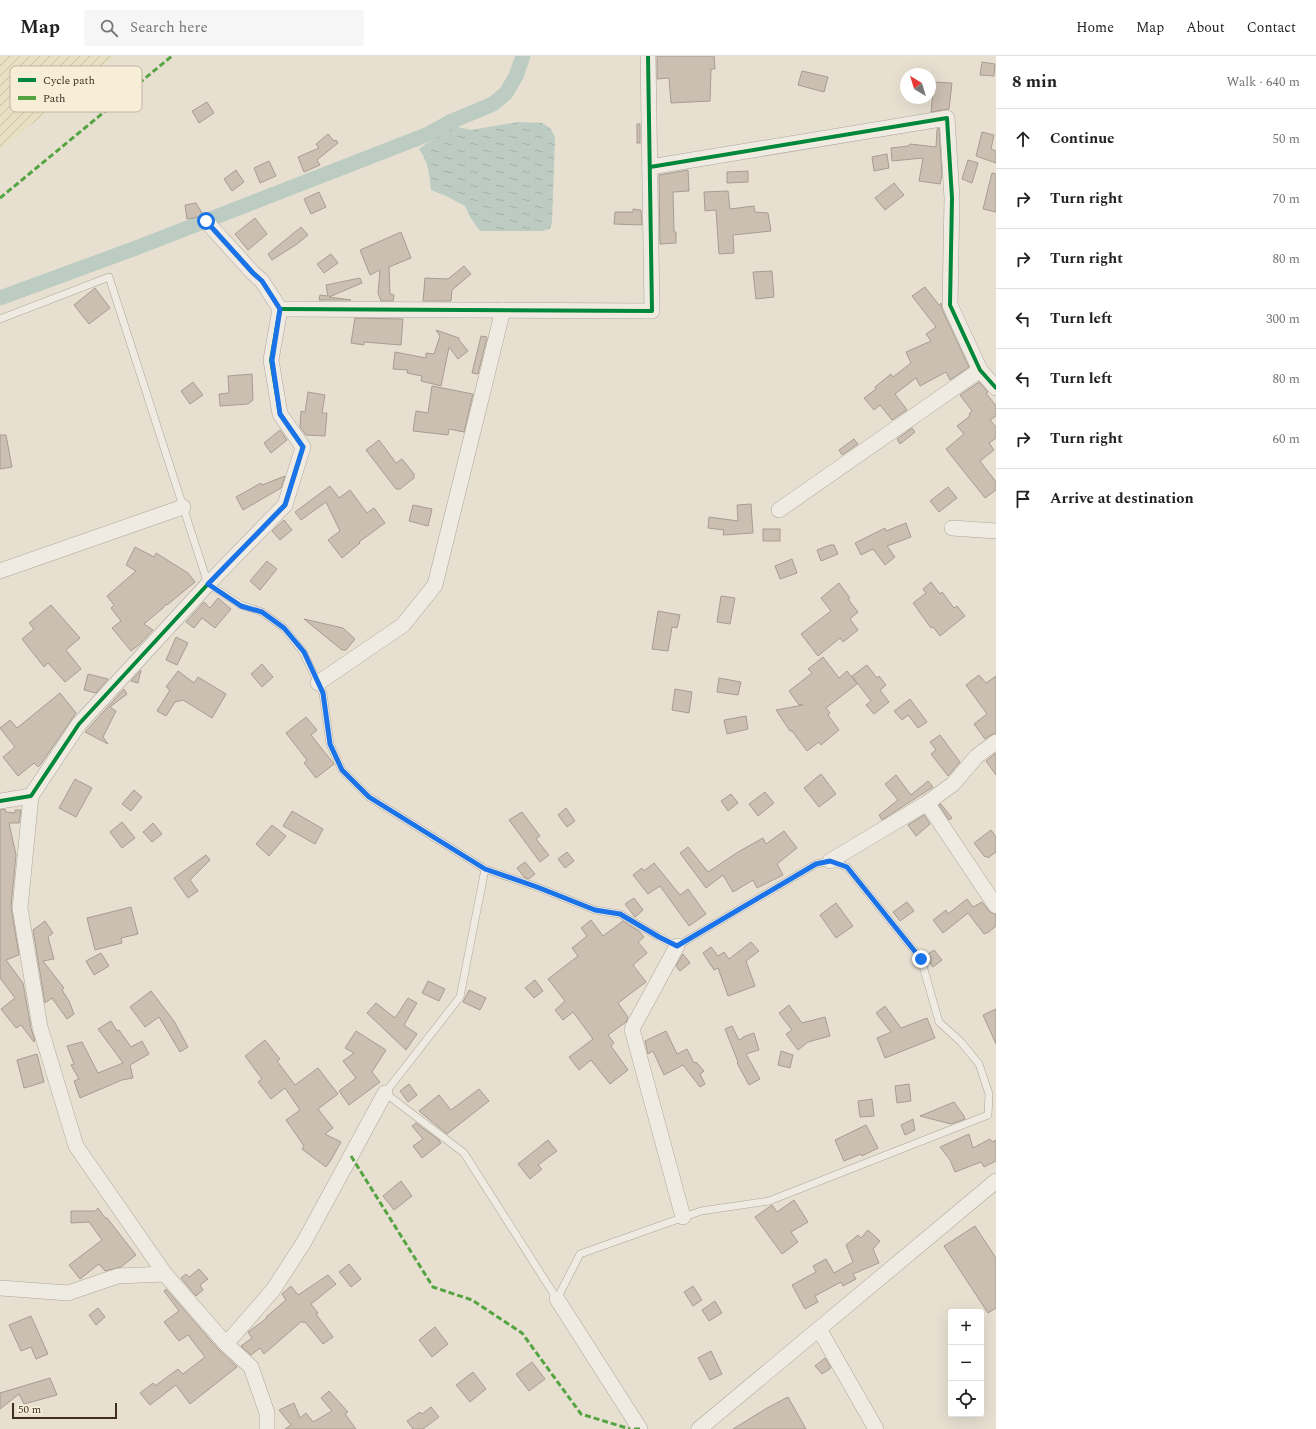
<!DOCTYPE html>
<meta charset="utf-8">
<style>
:root{--surface:#fff;--page:#f6f6f6;--text:#222;--muted:#767676;--line:#e0e0e0}
body{margin:0;font-family:Spectral,serif;background:var(--page);color:var(--text)}
.controls{position:absolute;right:12px;bottom:12px;display:grid;overflow:hidden;border-radius:4px;box-shadow:0 4px 16px #0002}
.controls button{width:36px;height:36px;display:grid;place-items:center;padding:0;border:0;border-bottom:1px solid var(--line);background:var(--surface);color:var(--text);font:20px sans-serif}
.compass{position:absolute;left:900px;top:12px;width:36px;height:36px;border-radius:50%;background:var(--surface);box-shadow:0 4px 16px #0002;rotate:322deg}
.scale{position:absolute;left:12px;bottom:10px;width:105px;box-sizing:border-box;padding-left:4px;border:2px solid #3d2e20;border-top:0;font-size:11px;line-height:14px;white-space:nowrap;color:#3d2e20;-webkit-text-stroke:3px #f7eed8;paint-order:stroke}
.stop{position:absolute;width:12px;height:12px;margin:-9px;border:3px solid #1a73e8;border-radius:50%;background:#fff}
.stop.end{background:#1a73e8;border-color:#fff;box-shadow:0 1px 4px #0008}
.list{margin:0;padding:0;list-style:none}
h2{display:flex;justify-content:space-between;align-items:center;height:52px;margin:0;padding:0 16px;font-size:17px}
h2 small{font-size:13px;font-weight:400;color:var(--muted)}
.list li{display:grid;grid-template-columns:26px 1fr auto;gap:12px;align-items:center;box-sizing:border-box;height:60px;padding:0 16px;border-top:1px solid var(--line)}
.list b{display:block;font-size:15px;white-space:nowrap}
.list em{font-size:13px;font-style:normal;color:var(--muted)}
.icon{flex:none;width:22px;height:22px;fill:none;stroke:currentColor;stroke-width:2;stroke-linecap:round;stroke-linejoin:round}
.map{position:relative;flex:none;width:996px;height:1373px;overflow:hidden}
header{display:flex;align-items:center;gap:24px;box-sizing:border-box;height:56px;padding:0 20px;background:var(--surface);border-bottom:1px solid var(--line)}
header strong{font-size:19px}
nav{display:flex;gap:22px;margin-inline-start:auto;font-size:14px}
.search{width:280px;height:36px;background:var(--page);display:flex;align-items:center;gap:10px;box-sizing:border-box;padding:0 14px;border-radius:4px;color:var(--muted);font-size:15px}
main{display:flex}
aside{flex:1;background:var(--surface)}
.map>svg:first-child{display:block}
.farmland{fill:url(#farmland-furrows)}
.water{fill:url(#water-ripples)}
.lines{fill:none;stroke-linecap:round;stroke-linejoin:round}
.canal{stroke:#bcccc2;stroke-width:15}
.building{fill:#cbbfb2;stroke:#a89c90}
.lane-casing{stroke:#ada599;stroke-width:8}
.street-casing{stroke:#ada599;stroke-width:16}
.lane{stroke:#efebe3;stroke-width:7}
.street{stroke:#efebe3;stroke-width:15}
.quiet{stroke:#54a441;stroke-width:3;stroke-dasharray:6 3;stroke-linecap:butt}
.cycleway-casing{stroke:#f7eed8;stroke-width:6}
.cycleway{stroke:#00873e;stroke-width:4}
.route{stroke:#1a73e8;stroke-width:5}
.key{fill:#f7eed8;stroke:#bfb4a1;stroke-width:1}
.key-label{font-size:11px;fill:#3d2e20}
</style>
<header>
<strong>Map</strong>
<div class="search"><svg class="icon" aria-label="search" viewBox="0 0 24 24"><circle cx="10" cy="10" r="6"/><path d="M15 15l6 6"/></svg>Search here</div>
<nav><a>Home</a><a>Map</a><a>About</a><a>Contact</a></nav>
</header>
<main>
<div class="map">
<svg width="996" height="1373" viewBox="0 0 996 1373">
<defs>
<pattern id="farmland-furrows" width="10" height="10" patternUnits="userSpaceOnUse"><rect width="10" height="10" fill="#e6dfc2"/><path d="M-1 1l2-2M0 10L10 0M9 11l2-2" fill="none" stroke="#c6c0a6"/></pattern>
<pattern id="water-ripples" width="26" height="14" patternUnits="userSpaceOnUse"><rect width="26" height="14" fill="#bcccc2"/><path d="M2 4q2-2 4 0t4 0M15 11q2-2 4 0t4 0" fill="none" stroke="#a2b0a6"/></pattern>
</defs>
<rect width="100%" height="100%" fill="#e7e0d1"/>
<path class="farmland" d="M0,0H116L0,94Z"/>
<path class="water" d="M518,66L542,67L550,72L555,81L552,167L550,173L542,175H480L470,161L465,150L446,140L431,134C429,118 429,107 419,93L453,70L471,74Z"/>
<g class="lines">
<path class="canal" d="M0,242L136,192L426,79L450,66L493,48L506,37L516,20L523,0"/>
</g>
<g class="building">
<path d="M657,0H714L715,13H711L710,45L671,47L669,22L657,23Z"/>
<path d="M982,6L995,8L994,20L980,19Z"/>
<path d="M802,15L828,21L824,36L798,29Z"/>
<path d="M934,26L952,27L949,53L931,56Z"/>
<path d="M207,46L214,57L199,67L192,55Z"/>
<rect x="637" y="68" width="3" height="19"/>
<path d="M939,72L942,119L940,128L919,125L923,102L892,105L891,92L908,90L910,88L936,91L937,73Z"/>
<path d="M982,76L994,79L991,93L996,95V107L976,100Z"/>
<path d="M328,78L334,85L336,84L338,87L317,104L320,109L304,116L298,101L319,92L316,88Z"/>
<path d="M887,98L889,112L874,115L872,101Z"/>
<path d="M968,104L978,107L972,127L962,123Z"/>
<path d="M269,105L276,120L260,127L254,112Z"/>
<path d="M236,114L244,126L232,135L224,123Z"/>
<path d="M688,114L689,135L673,136L674,176H676V187L660,188L659,119Z"/>
<path d="M748,115V126L727,127V116Z"/>
<path d="M992,117L996,118V156L983,153Z"/>
<path d="M894,127L904,139L885,154L875,142Z"/>
<path d="M728,135L730,153L754,150L755,156L768,157L771,175L733,179L734,197L719,198L716,154L705,155L704,136Z"/>
<path d="M319,136L326,151L311,158L304,143Z"/>
<path d="M196,147L202,157L198,161L187,163L185,149Z"/>
<path d="M633,153L641,154L642,169L614,168L615,156H633Z"/>
<path d="M255,162L267,178L248,194L235,178Z"/>
<path d="M301,171L308,179L297,188L272,204L268,198Z"/>
<path d="M401,176L411,202L389,211L390,238L394,239L393,245H381L378,237L380,214L370,219L360,194Z"/>
<path d="M331,198L338,207L324,217L317,208Z"/>
<path d="M464,210L471,218L452,234L451,245H423L425,222L448,223Z"/>
<path d="M772,215L774,241L756,243L753,216Z"/>
<path d="M360,222L362,227L329,241L351,244H319L320,239L328,240L326,229Z"/>
<path d="M925,231L939,249L941,247L942,253L969,311L950,324L946,316L920,330L916,322L895,338L907,354L892,364L880,349L874,354L864,342L876,333L875,331L891,318L893,321L911,307L906,296L931,285L926,278L936,271L912,240Z"/>
<path d="M95,232L110,252L89,268L74,249Z"/>
<path d="M355,262L403,263L401,289L364,286V289L351,287Z"/>
<path d="M436,274L459,282V284L468,295L458,303L449,291L441,330L421,325L422,320L407,317L408,314L393,313L395,296L426,302V297L434,298L440,280Z"/>
<path d="M481,280L487,281L478,318L472,317Z"/>
<path d="M252,318L253,344L248,348L220,350L219,338L229,337L228,320Z"/>
<path d="M193,326L203,339L190,348L181,335Z"/>
<path d="M979,326L988,336L986,337L996,350V360L990,364L996,371V382L989,387L994,394L980,405L996,426V434L985,442L946,393L964,378L957,370L970,360L969,358L972,355L960,339Z"/>
<path d="M432,330L473,338L464,376L449,373L448,379L413,375L416,355L428,357Z"/>
<path d="M308,336L325,339L322,357H327L325,380L306,379L300,371L301,355L305,356Z"/>
<path d="M912,372L915,376L900,388L897,383Z"/>
<path d="M280,374L287,384L271,397L264,387Z"/>
<path d="M0,379H6L12,411L0,413Z"/>
<path d="M854,383L858,388L842,399L839,394Z"/>
<path d="M379,384L396,407L402,403L414,418V422L400,433H396L366,394Z"/>
<path d="M285,420L281,432L243,454L236,441L261,427L262,429Z"/>
<path d="M330,430L339,442L350,434L367,457L374,452L385,467L359,486L360,487L342,502L328,484L340,475L326,446L301,464L295,456Z"/>
<path d="M948,431L957,442L939,456L930,445Z"/>
<path d="M751,448L753,477L723,479L724,474L708,472L709,461L738,465L737,449Z"/>
<path d="M413,449L432,453L428,470L409,465Z"/>
<path d="M284,464L292,474L280,484L272,475Z"/>
<path d="M906,467L911,481L887,490L895,501L885,509L873,493L861,499L855,487L885,472L886,475Z"/>
<rect x="763" y="473" width="17" height="12"/>
<path d="M830,489H834L838,498L821,505L817,494Z"/>
<path d="M135,491L154,501L156,497L188,517L195,526L167,549L166,548L163,552L144,568L153,574L140,588L131,595L112,572L121,565L111,552L114,549L107,540L136,515L126,509Z"/>
<path d="M792,503L797,517L780,523L775,510Z"/>
<path d="M267,505L277,513L260,534L250,525Z"/>
<path d="M931,526L940,538L942,536L954,552L957,550L965,560L940,580L933,571L931,572L913,547L926,537L923,533Z"/>
<path d="M839,527L850,542L848,543L858,556L850,563L858,574L843,586L840,582L818,600L801,578L831,555L821,542Z"/>
<path d="M721,540L735,542L730,568L717,566Z"/>
<path d="M218,542L231,553L215,572L202,562L194,572L186,566L204,546L210,552Z"/>
<path d="M51,549L80,582L66,594L81,613L65,626L48,607L44,611L22,583L34,573L29,567Z"/>
<path d="M658,555L680,559L677,572L672,571L668,595L652,593Z"/>
<path d="M304,563L343,572L355,583L346,594H342Z"/>
<path d="M176,581L188,587L177,609L166,604Z"/>
<path d="M823,601L839,622L847,615L857,628L826,652L830,657L828,659L839,674L821,689L819,686L807,695L792,675H790L776,654L803,649H799L789,635L812,617L808,613Z"/>
<path d="M262,608L273,621L262,631L251,618Z"/>
<path d="M867,609L877,622L879,620L886,629L880,634L889,646L874,658L866,649L871,645L852,620Z"/>
<path d="M141,614L138,627L131,625Z"/>
<path d="M178,615L194,627L198,621L226,638L212,662L183,644L175,646L166,660L157,655L170,634L166,631Z"/>
<path d="M88,618L108,623L96,637L84,634Z"/>
<path d="M979,619L986,627L996,620V677L991,679L985,683L974,668L987,658L966,629Z"/>
<path d="M719,622L741,626L738,639L717,636Z"/>
<path d="M124,633L127,638L110,651L116,655L103,681L108,688L85,676Z"/>
<path d="M675,633L692,636L689,657L672,654Z"/>
<path d="M60,637L76,657L41,708L38,711L34,707L18,720L3,701L15,691L0,672L10,664L17,672Z"/>
<path d="M910,643L927,666L918,672L908,659L902,664L894,655Z"/>
<path d="M746,660L748,673L727,678L724,664Z"/>
<path d="M306,661L317,674L311,679L334,708L316,722L304,707L307,704L286,677Z"/>
<path d="M940,679L960,706L948,720L931,698L936,694L930,686Z"/>
<path d="M996,697V719L986,705Z"/>
<path d="M821,718L836,738L819,751L804,732Z"/>
<path d="M896,719L911,739L928,725L933,731L882,764L879,759L898,744L885,728Z"/>
<path d="M75,723L92,732L76,761L59,752Z"/>
<path d="M134,734L142,741L131,755L122,748Z"/>
<path d="M765,736L774,747L758,760L749,748Z"/>
<path d="M731,738L738,747L728,755L721,745Z"/>
<path d="M941,748L952,762L949,764L939,749Z"/>
<path d="M566,752L575,765L567,771L558,759Z"/>
<path d="M5,753L6,756L15,757V754H21L19,767H9L16,799L11,851L19,899L6,904L23,927L31,972L35,985L34,986L21,969L16,972L1,953L15,942L0,922V754Z"/>
<path d="M292,755L323,773L315,788L283,770Z"/>
<path d="M522,756L540,780L536,783L549,799L540,806L509,764Z"/>
<path d="M924,759L930,768L916,780L908,769Z"/>
<path d="M122,766L135,782L122,792L110,776Z"/>
<path d="M153,767L162,778L152,786L143,776Z"/>
<path d="M272,769L286,780L269,800L256,788Z"/>
<path d="M991,774L996,781V796L988,802L986,800L985,801L974,787Z"/>
<path d="M784,775L797,792L777,808L783,819L757,832L753,824L733,836L723,819L706,832L680,797L688,791L708,816L738,796L763,782L766,788Z"/>
<path d="M567,796L574,805L565,812L558,803Z"/>
<path d="M206,799L210,804L190,824L198,835L188,842L174,822Z"/>
<path d="M525,806L535,818L529,823L524,821L517,812Z"/>
<path d="M654,807L680,839L688,833L706,858L689,870L660,830L648,838L633,819L642,812L644,815Z"/>
<path d="M634,842L643,854L635,861L625,848Z"/>
<path d="M967,843L973,851L982,846L989,855L996,859V870L989,876L984,878L968,857L943,877L933,864L946,854L948,858Z"/>
<path d="M907,846L914,855L900,865L893,856Z"/>
<path d="M836,847L853,870L836,882L820,859Z"/>
<path d="M131,851L138,878L121,882L122,887L95,894L87,862Z"/>
<path d="M591,864L603,880L623,865L640,876L644,881L638,886L647,897L633,909L646,926L618,947L628,961L626,966L608,979L614,987L611,990L628,1014L610,1028L591,1004L579,1014L569,1001L593,983L573,956L563,964L555,954L565,945L548,923L578,900L572,892L587,880L581,872Z"/>
<path d="M45,865L53,877L48,881L54,903L43,905L64,932L62,934L69,945L74,958L67,963L52,942L45,947L33,874Z"/>
<path d="M751,886L759,895L746,905L755,930L728,940L718,912L714,914L703,897L711,891L718,900L724,896L729,903Z"/>
<path d="M934,894L942,904L933,911L925,900Z"/>
<path d="M101,897L109,910L94,919L86,905Z"/>
<path d="M683,898L690,907L680,915L676,910Z"/>
<path d="M535,924L543,935L534,942L525,932Z"/>
<path d="M428,925L445,933L439,945L422,937Z"/>
<path d="M469,934L486,942L480,954L463,946Z"/>
<path d="M151,935L174,965L188,991L180,996L159,961L145,971L130,951Z"/>
<path d="M408,942L417,947L404,969L417,978L406,994L367,957L376,947L395,962Z"/>
<path d="M789,949L802,967L825,961L830,980L808,986L798,994L786,978L792,974L779,957Z"/>
<path d="M885,950L901,972L927,962L935,982L885,1002L877,982L891,976L876,957Z"/>
<path d="M996,953V988L983,959Z"/>
<path d="M111,965L117,975L119,974L131,991L142,985L149,998L130,1009L133,1022L122,1024L80,1042L74,1025L79,1023L71,1009L74,1008L67,990L82,986L98,1017L123,1007L98,973Z"/>
<path d="M732,970L739,984L743,982V981L754,977L759,994L746,998L760,1023L749,1029L737,1007L738,1006L725,973Z"/>
<path d="M356,975L386,994L372,1016L380,1026L349,1049L339,1035L356,1022L343,1005L354,997L345,992Z"/>
<path d="M666,975L677,998L687,993L694,1007L696,1006L704,1015L700,1018L705,1028L700,1031L683,1009L664,1019L653,995L648,998L645,985Z"/>
<path d="M265,984L280,1003L277,1005L295,1029L318,1012L338,1038L318,1053L333,1072L325,1078L341,1086L331,1104L326,1111L302,1093L304,1090L286,1064L300,1054L285,1032L271,1043L258,1026L262,1023L245,1000Z"/>
<path d="M781,995L793,999L790,1012L778,1009Z"/>
<path d="M37,998L44,1026L24,1032L17,1004Z"/>
<path d="M409,1028L417,1039L408,1046L400,1035Z"/>
<path d="M909,1028L911,1045L897,1047L895,1030Z"/>
<path d="M479,1033L489,1045L447,1078L419,1055L439,1039L451,1054Z"/>
<path d="M872,1043L874,1060L860,1061L858,1045Z"/>
<path d="M954,1046L964,1060L965,1063L951,1068L920,1060Z"/>
<path d="M913,1063L915,1074L905,1079L901,1069Z"/>
<path d="M416,1067L439,1084L441,1087L422,1102L413,1090L423,1083L412,1070Z"/>
<path d="M866,1069L878,1092L862,1100L861,1098L844,1105L835,1084Z"/>
<path d="M969,1078L973,1092L990,1083L992,1086L996,1084V1105L984,1111L981,1106L955,1116L950,1104L940,1091Z"/>
<path d="M548,1084L557,1095L538,1109L542,1113L530,1123L518,1108Z"/>
<path d="M401,1125L412,1140L394,1154L383,1140Z"/>
<path d="M794,1144L808,1166L791,1176L798,1186L782,1198L755,1161L772,1149L777,1156Z"/>
<path d="M98,1152L105,1162H107L136,1199L121,1211L105,1215L99,1208L80,1223L69,1209L102,1184L89,1166L71,1167V1155H95Z"/>
<path d="M975,1170L996,1202V1252L988,1257L944,1190Z"/>
<path d="M868,1174L880,1185L873,1193L879,1207L853,1218L856,1223L843,1230L841,1226L815,1240L818,1246L805,1253L792,1229L816,1216L813,1210L826,1203L834,1217L853,1206L846,1189L858,1179L861,1182Z"/>
<path d="M349,1208L361,1223L351,1231L339,1216Z"/>
<path d="M199,1213L208,1223L200,1229L203,1234L196,1240L181,1222L186,1218L189,1221Z"/>
<path d="M328,1219L336,1228L311,1248L318,1257L316,1258L333,1281L323,1288L305,1266L303,1267L302,1265L264,1298L260,1292L251,1299L241,1290L252,1282L248,1276L267,1262L266,1261L286,1244L282,1238L291,1230L298,1239Z"/>
<path d="M693,1230L702,1244L693,1250L684,1236Z"/>
<path d="M166,1233L219,1294L237,1311L190,1348L176,1329L150,1349L140,1337L153,1327L155,1330L178,1313L183,1318L205,1301L188,1279L179,1285L164,1266L179,1255L164,1235Z"/>
<path d="M715,1245L722,1257L709,1265L702,1254Z"/>
<path d="M98,1252L105,1261L96,1269L89,1259Z"/>
<path d="M31,1260L48,1298L36,1303L31,1291L21,1295L9,1269Z"/>
<path d="M435,1271L448,1288L432,1301L419,1284Z"/>
<path d="M711,1295L722,1318L710,1324L698,1302Z"/>
<path d="M825,1302L831,1312L822,1318L815,1310Z"/>
<path d="M532,1306L545,1323L529,1335L516,1318Z"/>
<path d="M473,1316L486,1333L470,1346L456,1329Z"/>
<path d="M50,1322L57,1339L24,1348L19,1338L0,1353V1337Z"/>
<path d="M329,1335L348,1356L345,1358L356,1373H285L291,1369L279,1354L294,1347L300,1362L306,1357L313,1366L332,1355L321,1342Z"/>
<path d="M788,1341L806,1373H733L767,1352Z"/>
<path d="M431,1351L439,1361L423,1373H413L407,1365L420,1356L422,1358Z"/>
</g>
<g class="lines">
<defs>
<path id="lane" d="M0,263L109,221L208,528L241,549L262,556L284,572L303,596L323,637L330,688L342,714L369,741L485,813L537,831L595,854L620,858L659,881L677,890L816,808L830,805L847,811L921,903L939,966L961,986L979,1008L989,1038L988,1059L769,1145L701,1155L580,1198L557,1243L464,1097L385,1037L460,941L485,813"/>
<g id="street">
<path d="M650,111L947,62L952,142L950,249L980,314L996,332"/>
<path d="M280,253L652,255L648,0"/>
<path d="M779,454L980,314"/>
<path d="M952,472L996,475"/>
<path d="M0,515L183,451"/>
<path d="M318,627L403,569L435,529L503,254"/>
<path d="M31,740L20,852L40,971L76,1090L165,1218"/>
<path d="M0,745L31,740L79,668L208,528L285,449L303,391L280,358L271,304L280,253L262,225L253,217L206,165"/>
<path d="M927,747L996,850"/>
<path d="M830,805L927,747L953,728L977,700L996,686"/>
<path d="M677,890L632,973L683,1161"/>
<path d="M0,1232L68,1237L118,1220L165,1218L226,1288"/>
<path d="M557,1243L640,1373"/>
<path d="M819,1273L876,1373"/>
<path d="M267,1373V1357L251,1311L226,1288L273,1234L304,1186L385,1037"/>
<path d="M699,1373L996,1125"/>
</g>
</defs>
<use href="#lane" class="lane-casing"/>
<use href="#street" class="street-casing"/>
<use href="#lane" class="lane"/>
<use href="#street" class="street"/>
<g class="quiet">
<path d="M0,142L172,0"/>
<path d="M351,1100L433,1231L472,1244L522,1277L581,1358L630,1373"/>
<path d="M634,1373H640"/>
</g>
<defs>
<g id="cycleway">
<path d="M650,111L947,62L952,142L950,249L980,314L996,332"/>
<path d="M280,253L652,255L648,0"/>
<path d="M0,745L31,740L79,668L208,528L285,449L303,391L280,358L271,304L280,253L262,225L253,217L206,165"/>
</g>
</defs>
<use href="#cycleway" class="cycleway-casing"/>
<use href="#cycleway" class="cycleway"/>
</g>
<g class="lines">
<path class="route" d="M206,165L253,217L262,225L280,253L272,304L280,358L303,391L285,449L208,528L241,550L262,556L284,572L304,596L323,637L330,688L342,714L369,741L485,813L537,831L595,854L620,858L659,881L677,890L816,808L830,805L847,811L921,903"/>
</g>
<rect x="10" y="10" width="132" height="46" rx="6" class="key"/>
<rect x="18" y="22" width="18" height="4" fill="#00873e"/>
<rect x="18" y="40" width="18" height="4" fill="#54a441"/>
<g class="key-label">
<text x="43" y="28">Cycle path</text>
<text x="43" y="46">Path</text>
</g>
</svg>
<div class="controls">
<button>+</button>
<button>−</button>
<button><svg class="icon" aria-label="locate" viewBox="0 0 24 24"><circle cx="12" cy="12" r="6"/><path d="M12 2v4M12 18v4M2 12h4M18 12h4"/></svg></button>
</div>
<svg class="compass" viewBox="-18 -18 36 36"><path d="M0-13l5 13h-10z" fill="#e53935"/><path d="M0 13l5-13h-10z" fill="#767676"/></svg>
<div class="scale">50 m</div>
<div class="stop" style="left:206px;top:165px"></div>
<div class="stop end" style="left:921px;top:903px"></div>
</div>
<aside>
<h2>8 min<small>Walk · 640 m</small></h2>
<ul class="list">
<li><svg class="icon" aria-label="ahead" viewBox="0 0 24 24"><path d="M12 20V5M6 11l6-6 6 6"/></svg><div><b>Continue</b></div><em>50 m</em></li>
<li><svg class="icon" aria-label="right" viewBox="0 0 24 24"><path d="M7 20v-9h11M14 6l5 5-5 5"/></svg><div><b>Turn right</b></div><em>70 m</em></li>
<li><svg class="icon" aria-label="right" viewBox="0 0 24 24"><path d="M7 20v-9h11M14 6l5 5-5 5"/></svg><div><b>Turn right</b></div><em>80 m</em></li>
<li><svg class="icon" aria-label="left" viewBox="0 0 24 24"><path d="M17 20v-9H6M10 6l-5 5 5 5"/></svg><div><b>Turn left</b></div><em>300 m</em></li>
<li><svg class="icon" aria-label="left" viewBox="0 0 24 24"><path d="M17 20v-9H6M10 6l-5 5 5 5"/></svg><div><b>Turn left</b></div><em>80 m</em></li>
<li><svg class="icon" aria-label="right" viewBox="0 0 24 24"><path d="M7 20v-9h11M14 6l5 5-5 5"/></svg><div><b>Turn right</b></div><em>60 m</em></li>
<li><svg class="icon" aria-label="arrive" viewBox="0 0 24 24"><path d="M6 21V4h12l-3 4 3 4H6"/></svg><div><b>Arrive at destination</b></div></li>
</ul>
</aside>
</main>
